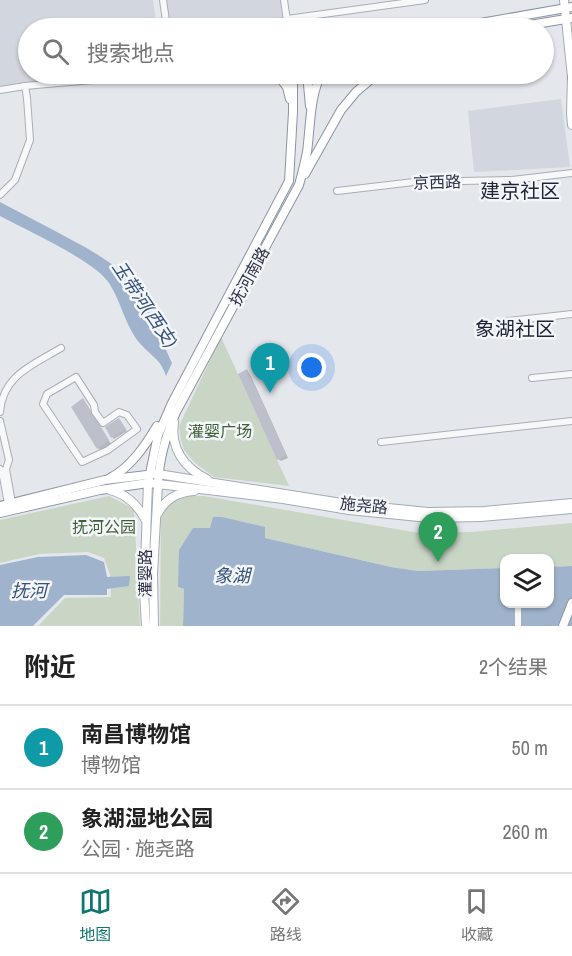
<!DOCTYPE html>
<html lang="zh">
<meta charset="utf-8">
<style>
:root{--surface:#fff;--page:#f6f6f6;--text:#222;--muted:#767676;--line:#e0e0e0;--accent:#0f766e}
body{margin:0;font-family:"Archivo Narrow","Noto Sans SC",sans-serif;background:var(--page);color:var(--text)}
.controls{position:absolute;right:18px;bottom:18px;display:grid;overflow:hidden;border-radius:12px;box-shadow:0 2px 4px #0004}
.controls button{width:54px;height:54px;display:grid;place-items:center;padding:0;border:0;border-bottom:2px solid var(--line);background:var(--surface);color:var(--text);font:30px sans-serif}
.you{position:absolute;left:312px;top:368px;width:21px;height:21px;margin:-15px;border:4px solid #fff;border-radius:50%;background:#1a73e8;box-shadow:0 0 0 9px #1a73e833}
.badge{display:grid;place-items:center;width:39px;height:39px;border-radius:50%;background:var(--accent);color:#fff;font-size:20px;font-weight:700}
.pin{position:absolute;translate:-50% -50px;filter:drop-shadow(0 2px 3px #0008)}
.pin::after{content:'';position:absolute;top:32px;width:21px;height:18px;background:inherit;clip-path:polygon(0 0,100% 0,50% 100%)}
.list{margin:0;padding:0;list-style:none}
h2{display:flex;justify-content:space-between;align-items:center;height:78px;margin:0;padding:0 24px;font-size:26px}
h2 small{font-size:20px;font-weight:400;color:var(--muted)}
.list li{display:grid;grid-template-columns:39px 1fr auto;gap:18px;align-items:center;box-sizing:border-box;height:84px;padding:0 24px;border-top:2px solid var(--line)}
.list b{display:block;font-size:22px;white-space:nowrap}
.list p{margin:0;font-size:20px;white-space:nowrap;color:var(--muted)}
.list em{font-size:20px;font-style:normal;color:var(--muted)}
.icon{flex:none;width:33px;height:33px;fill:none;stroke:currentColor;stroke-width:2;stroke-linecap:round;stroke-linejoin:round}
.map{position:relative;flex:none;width:572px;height:626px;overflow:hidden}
.search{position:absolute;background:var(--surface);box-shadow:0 2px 4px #0004;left:18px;right:18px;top:18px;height:66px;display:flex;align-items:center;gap:15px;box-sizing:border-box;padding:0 21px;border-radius:33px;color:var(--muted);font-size:22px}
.sheet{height:246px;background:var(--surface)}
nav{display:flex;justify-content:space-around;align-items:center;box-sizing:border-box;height:84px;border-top:2px solid var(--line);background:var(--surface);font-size:16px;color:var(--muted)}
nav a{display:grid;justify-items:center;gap:3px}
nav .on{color:var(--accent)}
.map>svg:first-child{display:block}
.built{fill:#d2d6de}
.green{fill:#c9d6c5}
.water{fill:#9fb4cc}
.shadow{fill:#0003}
.building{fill:#bbc0ca}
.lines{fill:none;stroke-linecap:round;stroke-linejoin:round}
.minor-casing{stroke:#a9aeb7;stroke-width:8}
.major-casing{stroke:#a3abb8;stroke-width:10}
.highway-casing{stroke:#8b94a3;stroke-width:10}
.minor{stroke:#f7f8fa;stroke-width:6}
.major{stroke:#fff;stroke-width:8}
.highway{stroke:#fff;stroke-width:8}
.labels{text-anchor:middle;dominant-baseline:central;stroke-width:5;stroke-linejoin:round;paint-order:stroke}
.street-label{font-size:16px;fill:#2b3445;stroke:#f4f6f9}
.park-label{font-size:16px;fill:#3f6138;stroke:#f4f6f9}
.water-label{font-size:18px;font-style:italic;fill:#34527a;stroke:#f4f6f9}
.quarter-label{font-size:20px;fill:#1d2536;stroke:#f4f6f9}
</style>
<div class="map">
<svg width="572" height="626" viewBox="0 0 572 626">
<rect width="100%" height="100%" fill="#e4e7ec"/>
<g class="built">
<path d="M0,0H153L157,28H28V74H104L0,87Z"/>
<path d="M165,0H282L285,23L258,26V28H169Z"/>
<path d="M561,99L570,167L474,172L468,111Z"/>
</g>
<g class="green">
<path d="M221,337L289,486L214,477L194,462L184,450L181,440L179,426Z"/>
<path d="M109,496L134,509L140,626H38L65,598L111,597L110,574L104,558L88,552L39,554L0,563V520Z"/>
<path d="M189,496H204L419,533L471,532L572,523V566L550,567V558H504V568L418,571L391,567L265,538L264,527L210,528L179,574L178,587L184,589L183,626H160L161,517C169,503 174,500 189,496Z"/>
</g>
<g class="water">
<path d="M0,202C19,212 38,222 57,232C82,246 111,259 130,281C150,305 159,335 172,363L166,376C164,370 161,364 157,360C149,352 141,346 135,337C124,320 120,300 109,283C95,261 26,230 0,216Z"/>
<path d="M213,517H222L265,527V538L391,567L418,571L504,568V604H550V567L572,566V626H183L184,589L178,587L179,550L193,528H210Z"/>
<path d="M86,555L104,562L107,577L130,576L129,586L107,589V595H64L33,626H0V565L38,557Z"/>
</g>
<g class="shadow">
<path d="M247,371L250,374L288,458L281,461L278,459Z"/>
<path d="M85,403L111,444L101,451L98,448Z"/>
<path d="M121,422L127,431L114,439L112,437Z"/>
</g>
<g class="building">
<path d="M247,369L286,455L277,460L238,374Z"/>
<path d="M83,398L109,440L97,449L71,407Z"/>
<path d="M119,418L126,429L111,438L105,427Z"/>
</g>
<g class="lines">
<defs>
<g id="minor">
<path d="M163,0L167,28"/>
<path d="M284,0L288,28"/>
<path d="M287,19L425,0"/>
<path d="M0,90L25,86L159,74"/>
<path d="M337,191L414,182L512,180L572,173"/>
<path d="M0,195L15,180L30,140L27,98L25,86"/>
<path d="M508,321L572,314"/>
<path d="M76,377L94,405L95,412L103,423L119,412L127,415L137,429L108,450L82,462L43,404L47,394Z"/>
<path d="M532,378L572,374"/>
<path d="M0,412C3,375 33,365 61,348"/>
<path d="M0,421L9,460L6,469L12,503"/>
<path d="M381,442L572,421"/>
<path d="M0,469L2,471L8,504"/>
<path d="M518,604V626"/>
</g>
<g id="major">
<path d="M564,0L572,77"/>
<path d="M572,76L571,114L572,125"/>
<path d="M174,422C170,448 184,468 207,479"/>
<path d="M158,474L348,504L428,512L484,511L572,503"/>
<path d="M110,490C126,494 137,504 145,519"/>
<path d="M158,513C166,498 178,492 194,491"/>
<path d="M146,626L144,591L148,483"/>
<path d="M154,626L153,574L158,484L283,499L349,510L429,518L481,517L572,509"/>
</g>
<g id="highway">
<path d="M452,28L572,7"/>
<path d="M512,28L572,18"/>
<path d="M277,74L287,87L290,99"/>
<path d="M307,74L310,106"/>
<path d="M572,77V78"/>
<path d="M305,174L341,110L356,92L377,74"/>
<path d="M110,478C131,467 145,446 157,426"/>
<path d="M148,483L158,435L172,403L289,181L293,112V74"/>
<path d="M0,506L105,480L155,474"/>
<path d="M0,513L100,490L148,483L158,484C159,459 166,435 176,412L299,185C302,174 305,163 307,152C310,132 310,90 322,74"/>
<path d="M563,626L572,603"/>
</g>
</defs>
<use href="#minor" class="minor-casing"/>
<use href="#major" class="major-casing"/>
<use href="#highway" class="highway-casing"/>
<use href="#minor" class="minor"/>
<use href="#major" class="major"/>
<use href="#highway" class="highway"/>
</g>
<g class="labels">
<g class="street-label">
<text transform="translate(437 182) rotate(-2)">京西路</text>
<text transform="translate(249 276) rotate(-61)">抚河南路</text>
<text transform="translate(364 505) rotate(6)">施尧路</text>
<text transform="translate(145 573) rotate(-90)">灌婴路</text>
</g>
<g class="park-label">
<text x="220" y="431">灌婴广场</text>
<text x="104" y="527">抚河公园</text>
</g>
<g class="water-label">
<text transform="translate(145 304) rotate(56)">玉带河(西支)</text>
<text x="232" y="575">象湖</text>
<text x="29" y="590">抚河</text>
</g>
<g class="quarter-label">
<text x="520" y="190">建京社区</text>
<text x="515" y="328">象湖社区</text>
</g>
</g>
</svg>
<div class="controls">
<button><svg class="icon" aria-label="layers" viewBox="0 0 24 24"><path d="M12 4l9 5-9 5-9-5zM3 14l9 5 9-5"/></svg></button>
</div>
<div class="you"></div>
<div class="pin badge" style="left:270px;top:393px;background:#0f9aa8">1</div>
<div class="pin badge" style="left:438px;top:562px;background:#2e9e5b">2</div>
<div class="search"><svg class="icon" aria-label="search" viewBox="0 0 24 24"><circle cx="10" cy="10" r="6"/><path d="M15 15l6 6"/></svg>搜索地点</div>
</div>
<section class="sheet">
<h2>附近<small>2个结果</small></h2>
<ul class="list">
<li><span class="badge" style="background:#0f9aa8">1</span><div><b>南昌博物馆</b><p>博物馆</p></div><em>50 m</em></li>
<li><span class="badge" style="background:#2e9e5b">2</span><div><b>象湖湿地公园</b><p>公园 · 施尧路</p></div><em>260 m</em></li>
</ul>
</section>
<nav>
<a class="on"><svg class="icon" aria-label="map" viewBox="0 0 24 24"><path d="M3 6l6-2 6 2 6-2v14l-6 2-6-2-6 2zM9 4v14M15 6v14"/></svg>地图</a>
<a><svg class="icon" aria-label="directions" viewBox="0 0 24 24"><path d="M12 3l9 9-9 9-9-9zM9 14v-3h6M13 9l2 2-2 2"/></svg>路线</a>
<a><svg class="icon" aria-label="saved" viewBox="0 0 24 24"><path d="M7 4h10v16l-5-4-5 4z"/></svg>收藏</a>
</nav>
